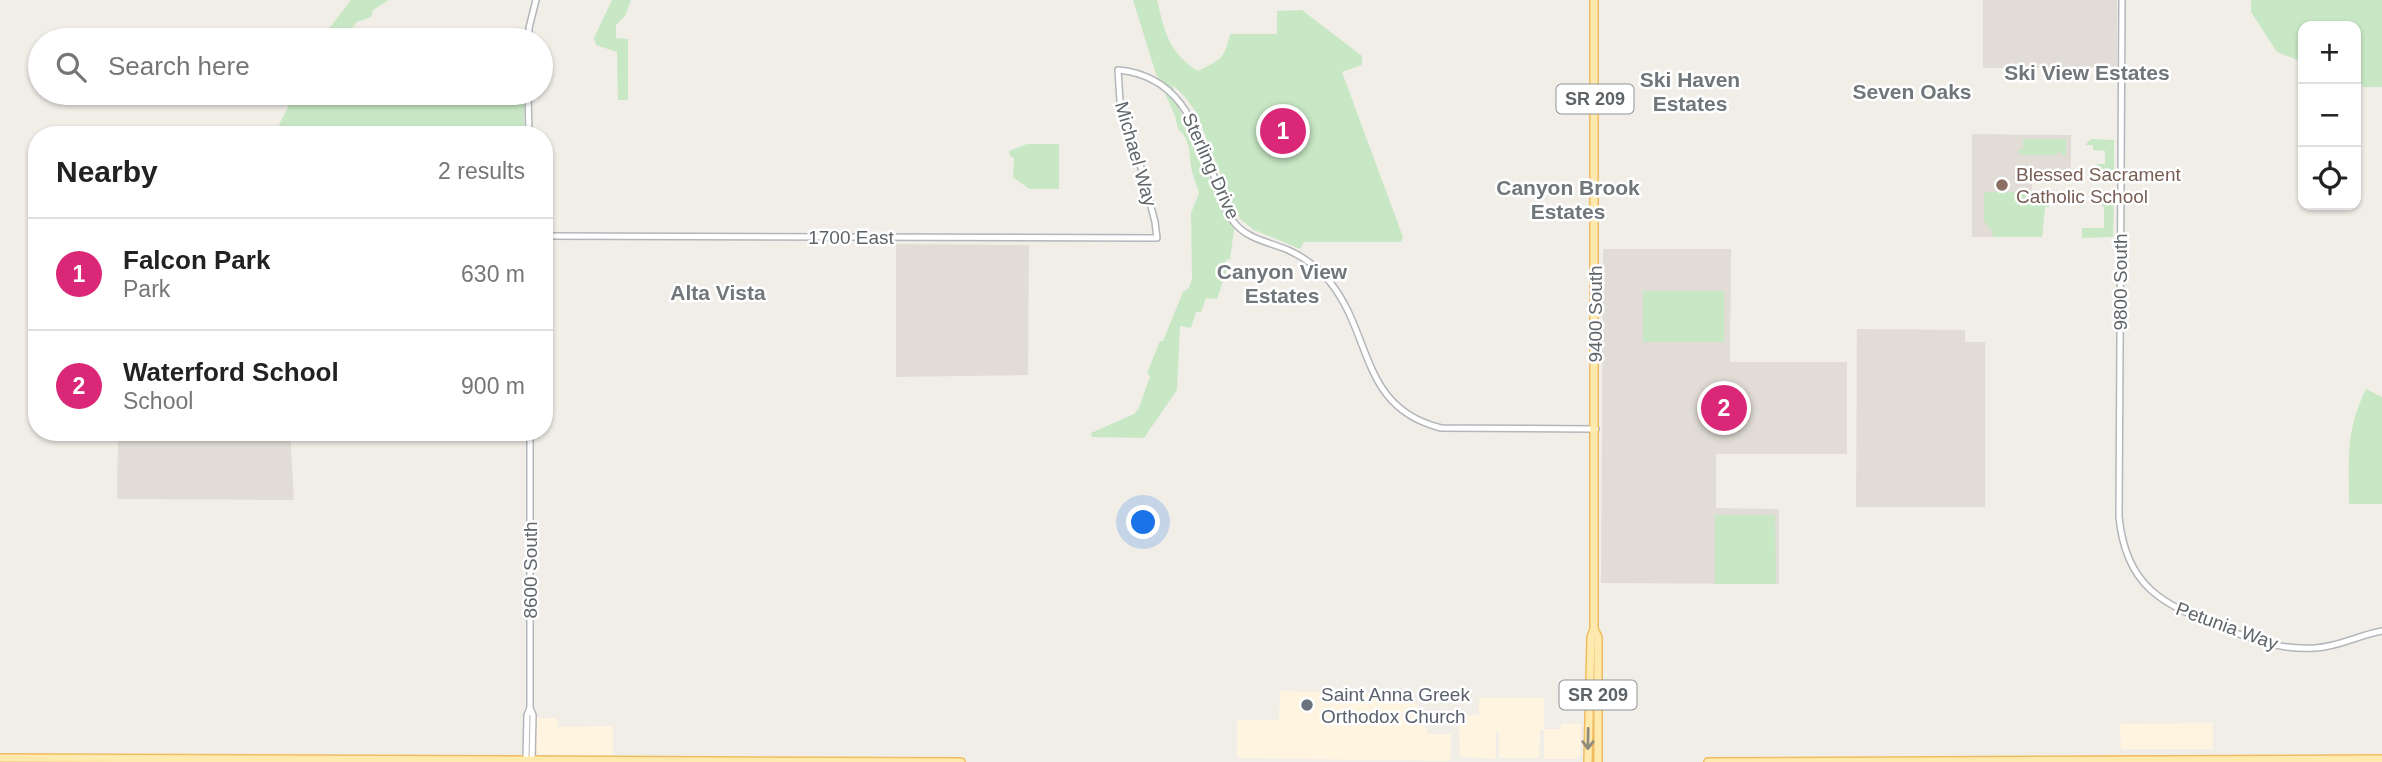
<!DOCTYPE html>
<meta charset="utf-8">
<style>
:root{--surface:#fff;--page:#f6f6f6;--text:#222;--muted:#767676;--line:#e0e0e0;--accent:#db2777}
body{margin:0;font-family:Helvetica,sans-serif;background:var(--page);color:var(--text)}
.controls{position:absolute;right:21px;top:21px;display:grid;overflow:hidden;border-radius:14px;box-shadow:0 2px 5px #0004}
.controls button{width:63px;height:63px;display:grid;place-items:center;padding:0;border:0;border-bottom:2px solid var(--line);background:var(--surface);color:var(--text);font:35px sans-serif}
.you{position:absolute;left:1144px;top:523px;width:24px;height:24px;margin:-18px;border:5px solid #fff;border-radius:50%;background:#1a73e8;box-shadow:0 0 0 10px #1a73e833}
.badge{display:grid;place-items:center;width:46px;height:46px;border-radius:50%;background:var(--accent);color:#fff;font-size:23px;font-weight:700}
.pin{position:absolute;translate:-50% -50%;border:4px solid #fff;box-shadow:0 2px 7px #0006}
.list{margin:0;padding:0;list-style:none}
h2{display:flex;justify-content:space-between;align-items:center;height:91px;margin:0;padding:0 28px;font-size:30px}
h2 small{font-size:23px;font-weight:400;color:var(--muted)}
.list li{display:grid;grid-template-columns:46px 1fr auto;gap:21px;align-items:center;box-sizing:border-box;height:112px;padding:0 28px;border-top:2px solid var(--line)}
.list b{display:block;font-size:26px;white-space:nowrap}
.list p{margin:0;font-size:23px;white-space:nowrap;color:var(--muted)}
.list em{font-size:23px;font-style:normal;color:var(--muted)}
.icon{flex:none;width:38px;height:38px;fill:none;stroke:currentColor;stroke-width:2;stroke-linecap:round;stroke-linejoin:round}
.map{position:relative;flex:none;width:2382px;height:762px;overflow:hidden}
.search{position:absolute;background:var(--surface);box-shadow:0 2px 5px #0004;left:28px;top:28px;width:525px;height:77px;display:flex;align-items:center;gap:18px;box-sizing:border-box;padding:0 24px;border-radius:38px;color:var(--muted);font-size:26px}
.panel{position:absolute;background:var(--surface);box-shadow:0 2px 5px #0004;left:28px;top:126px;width:525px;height:315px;border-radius:28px}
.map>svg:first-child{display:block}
.commercial{fill:#fef4e0}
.education{fill:#e1ddd6}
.green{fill:#c8e8c5}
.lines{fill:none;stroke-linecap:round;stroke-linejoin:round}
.tertiary-casing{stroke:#b3b6ba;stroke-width:8}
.primary-casing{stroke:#f1bc61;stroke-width:10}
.tertiary{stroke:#fff;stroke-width:5}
.primary{stroke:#feeaaf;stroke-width:7}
.oneway{stroke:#8f8c7d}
.education-dot{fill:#8d6e63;stroke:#fff;stroke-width:2.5}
.worship-dot{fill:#6b7280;stroke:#fff;stroke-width:2.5}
.labels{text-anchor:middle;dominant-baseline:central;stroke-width:5;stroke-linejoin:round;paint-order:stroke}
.shield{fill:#fff;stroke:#8f9295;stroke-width:2}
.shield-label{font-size:18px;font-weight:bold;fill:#5f6468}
.street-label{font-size:19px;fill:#5f6468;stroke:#fff}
.education-label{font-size:19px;fill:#785e54;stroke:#fff;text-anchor:start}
.worship-label{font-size:19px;fill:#5b616d;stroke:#fff;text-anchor:start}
.neighbourhood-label{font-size:21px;font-weight:bold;fill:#70767a;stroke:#fff}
</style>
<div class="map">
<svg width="2382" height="762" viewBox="0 0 2382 762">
<rect width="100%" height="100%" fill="#f1eee8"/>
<g class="commercial">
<path d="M1280,691L1382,693L1413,696L1428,734H1451V758L1447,761L1239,758L1237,754V720H1279Z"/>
<path d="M1479,698H1544V729H1561V724H1581V755L1576,759H1544V730L1540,729L1539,758H1499V731L1496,732V759L1460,757L1459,715H1479Z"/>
<path d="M536,718H557L558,727L613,726V758L538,754L535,748Z"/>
<path d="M2213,723V749H2121L2120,724Z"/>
</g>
<g class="education">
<path d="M1983,0H2117V67L1983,68Z"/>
<path d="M1972,134L2071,135V178L2032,179V192H2050L2049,207H2045L2042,237H1972Z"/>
<path d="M896,244L1029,245L1028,375L896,377Z"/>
<path d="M1603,249H1731L1730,362H1847V454H1716V508L1779,509V584L1601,583Z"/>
<path d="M1857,329L1965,330V342H1985V507H1856Z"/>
<path d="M118,432H290L294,500L117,499Z"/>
</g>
<g class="green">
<path d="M351,0H389L373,10L371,17L357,22L351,29L354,37L524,38V40H286L304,33L310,39H321Z"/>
<path d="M612,0H631L625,16L616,25V38L628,39V100H618L617,52L596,45L594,38Z"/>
<path d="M1133,0H1157C1165,32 1168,52 1198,71C1220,60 1224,60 1230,34H1277V11L1302,10L1362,56V65L1342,72L1403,237L1401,242H1304L1300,249L1254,230L1240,219L1234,209L1196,112L1185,97L1173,85L1178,107L1190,128L1225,217L1234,229L1230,260L1226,259L1225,266L1228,267L1217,299L1206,298L1201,312H1196L1191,328L1180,326L1177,390L1144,438L1092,437L1091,433L1134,414L1139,408L1150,376L1147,373L1160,341H1163L1183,292L1189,288L1192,279L1191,213L1199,193C1197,185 1192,175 1191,166C1189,152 1190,139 1178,129L1175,116L1155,71Z"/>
<path d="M2251,0H2382V87H2363L2356,73V26H2303V62L2277,52L2251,12Z"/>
<path d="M283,93H524V135H274L288,107Z"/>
<path d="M2023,139H2066V155H2061V152H2058L2057,155H2019V149H2023Z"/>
<path d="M2091,139L2114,140V177L2094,176L2097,164H2105V151L2093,150V145H2085Z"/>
<path d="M1027,144H1059V189H1029L1013,177L1014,158L1010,156L1009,151Z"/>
<path d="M1984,192H2050L2049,207H2045L2042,237H1993L1992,231L1984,221Z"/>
<path d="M2114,201L2113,237L2082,238V228H2104V207L2101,205Z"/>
<rect x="1643" y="291" width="81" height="51"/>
<path d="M2366,389L2382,397V504H2349C2349,458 2345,432 2366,389Z"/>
<path d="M1715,515H1775L1776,584H1715Z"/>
</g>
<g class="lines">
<defs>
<g id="tertiary">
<path d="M2122,0L2119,517C2126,587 2162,604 2221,627C2252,640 2280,650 2315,648C2339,647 2359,635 2382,631"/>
<path d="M529,40V28L536,0"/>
<path d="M528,93L529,135"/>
<path d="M544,236L1157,238L1155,222L1138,156L1121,117L1118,70C1185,76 1198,134 1218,187C1223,198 1226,211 1233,221C1246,239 1269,242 1288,250C1304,257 1319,269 1330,282C1373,336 1360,408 1441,428L1596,429"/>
<path d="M530,432V708L533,715L532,760"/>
<path d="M526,760L527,715L530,708"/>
</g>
<g id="primary">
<path d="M1594,0V629L1598,637V762"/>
<path d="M0,758L961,762"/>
<path d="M1588,762L1591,637L1594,629"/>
<path d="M1708,762L2382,759"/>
</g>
</defs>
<use href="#tertiary" class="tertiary-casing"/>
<use href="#primary" class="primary-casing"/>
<use href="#tertiary" class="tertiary"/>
<use href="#primary" class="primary"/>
</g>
<defs><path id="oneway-shaft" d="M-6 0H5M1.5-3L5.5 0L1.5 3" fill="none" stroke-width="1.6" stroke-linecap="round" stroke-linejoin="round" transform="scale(1.75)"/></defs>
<use class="oneway" href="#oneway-shaft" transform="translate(1588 739) rotate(91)"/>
<circle class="education-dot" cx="2002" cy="185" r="7"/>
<circle class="worship-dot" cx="1307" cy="705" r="7"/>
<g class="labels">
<g class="shield">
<rect x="1556.5" y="84.5" width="77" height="29" rx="5"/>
<rect x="1559.5" y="680.5" width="77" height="29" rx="5"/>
</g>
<g class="shield-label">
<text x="1595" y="99">SR 209</text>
<text x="1598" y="695">SR 209</text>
</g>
<g class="street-label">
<text transform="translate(1136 154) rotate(74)">Michael Way</text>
<text transform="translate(1211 166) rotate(66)">Sterling Drive</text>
<text x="851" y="237">1700 East</text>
<text transform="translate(2120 282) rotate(-90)">9800 South</text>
<text transform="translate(1595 314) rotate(-90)">9400 South</text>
<text transform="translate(530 570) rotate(-90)">8600 South</text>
<text transform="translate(2227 626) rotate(20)">Petunia Way</text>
</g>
<g class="education-label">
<text x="2016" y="174">Blessed Sacrament<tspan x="2016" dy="22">Catholic School</tspan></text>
</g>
<g class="worship-label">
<text x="1321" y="694">Saint Anna Greek<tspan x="1321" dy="22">Orthodox Church</tspan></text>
</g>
<g class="neighbourhood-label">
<text x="2087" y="72">Ski View Estates</text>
<text x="1690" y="79">Ski Haven<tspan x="1690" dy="24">Estates</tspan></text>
<text x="1912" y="91">Seven Oaks</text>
<text x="1568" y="187">Canyon Brook<tspan x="1568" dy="24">Estates</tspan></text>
<text x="1282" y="271">Canyon View<tspan x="1282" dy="24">Estates</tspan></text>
<text x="718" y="292">Alta Vista</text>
</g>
</g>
</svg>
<div class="controls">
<button>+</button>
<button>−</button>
<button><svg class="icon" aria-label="locate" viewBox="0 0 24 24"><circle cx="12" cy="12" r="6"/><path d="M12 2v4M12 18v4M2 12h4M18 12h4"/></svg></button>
</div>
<div class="you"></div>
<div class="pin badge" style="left:1283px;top:131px">1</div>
<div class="pin badge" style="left:1724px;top:408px">2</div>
<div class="search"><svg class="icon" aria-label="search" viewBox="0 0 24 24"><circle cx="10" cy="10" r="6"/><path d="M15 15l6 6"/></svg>Search here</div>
<section class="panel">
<h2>Nearby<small>2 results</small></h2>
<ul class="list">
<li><span class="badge">1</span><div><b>Falcon Park</b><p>Park</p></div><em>630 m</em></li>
<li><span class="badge">2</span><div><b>Waterford School</b><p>School</p></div><em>900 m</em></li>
</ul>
</section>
</div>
